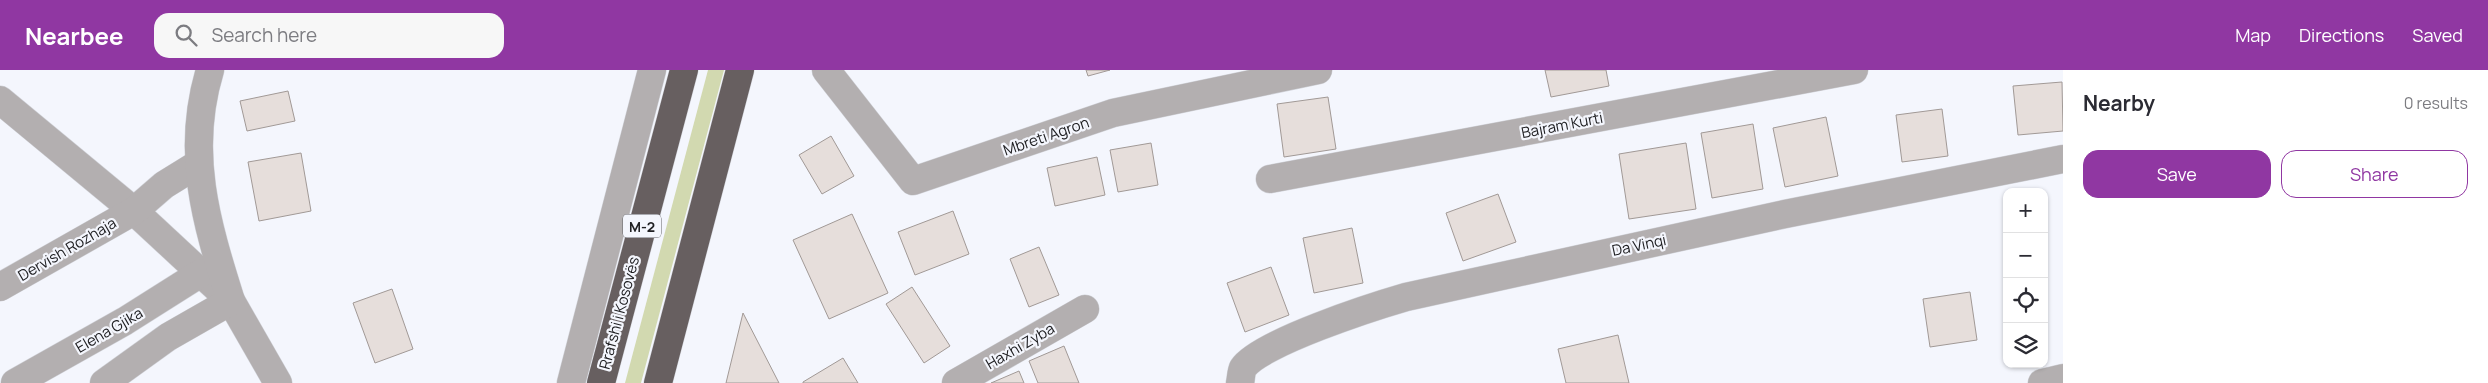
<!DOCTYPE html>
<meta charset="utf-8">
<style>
:root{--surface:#fff;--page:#f7f7f7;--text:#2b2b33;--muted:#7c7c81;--line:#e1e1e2;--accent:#9037a2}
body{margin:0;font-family:Manrope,sans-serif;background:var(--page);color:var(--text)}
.controls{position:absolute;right:15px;bottom:15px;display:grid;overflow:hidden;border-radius:10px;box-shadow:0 1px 4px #0004}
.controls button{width:45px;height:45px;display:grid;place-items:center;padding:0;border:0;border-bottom:1px solid var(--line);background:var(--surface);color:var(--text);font:25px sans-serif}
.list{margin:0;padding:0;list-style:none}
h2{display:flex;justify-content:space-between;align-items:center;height:65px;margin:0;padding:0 20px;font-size:21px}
h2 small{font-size:16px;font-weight:400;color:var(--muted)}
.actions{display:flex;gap:10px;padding:15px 20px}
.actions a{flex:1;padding:11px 0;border:1px solid var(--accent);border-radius:15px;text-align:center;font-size:18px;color:var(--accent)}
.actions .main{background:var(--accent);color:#fff}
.icon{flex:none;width:28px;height:28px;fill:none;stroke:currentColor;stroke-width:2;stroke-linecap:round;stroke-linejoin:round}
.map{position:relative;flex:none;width:2063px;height:313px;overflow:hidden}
header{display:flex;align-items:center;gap:30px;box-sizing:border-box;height:70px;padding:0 25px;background:var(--accent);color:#fff}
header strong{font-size:24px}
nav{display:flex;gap:28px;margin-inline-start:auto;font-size:18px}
.search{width:350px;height:45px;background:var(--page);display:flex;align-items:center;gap:12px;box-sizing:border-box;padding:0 18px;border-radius:15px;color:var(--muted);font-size:19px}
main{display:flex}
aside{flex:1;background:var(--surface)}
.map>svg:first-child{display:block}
.green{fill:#d2d9b0}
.building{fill:#e6dedb;stroke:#a19996}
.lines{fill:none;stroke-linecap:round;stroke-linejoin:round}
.minor-casing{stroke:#d2d4da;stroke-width:29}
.highway-casing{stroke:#d2d4da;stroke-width:29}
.minor{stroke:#b3afb0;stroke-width:28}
.highway{stroke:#675f60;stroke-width:28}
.labels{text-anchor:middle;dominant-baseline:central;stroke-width:4.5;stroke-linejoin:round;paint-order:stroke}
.shield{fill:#f4f6fd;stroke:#606064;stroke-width:1}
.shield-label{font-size:14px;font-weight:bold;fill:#202023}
.street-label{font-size:15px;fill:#202023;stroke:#f4f6fd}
</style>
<header>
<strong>Nearbee</strong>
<div class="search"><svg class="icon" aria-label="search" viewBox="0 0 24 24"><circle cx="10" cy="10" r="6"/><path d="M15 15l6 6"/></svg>Search here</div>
<nav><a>Map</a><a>Directions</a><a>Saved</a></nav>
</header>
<main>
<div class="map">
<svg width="2063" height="313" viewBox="0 0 2063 313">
<rect width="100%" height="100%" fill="#f4f6fd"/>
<path class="green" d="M708,0H724L641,313H625Z"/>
<g class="building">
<path d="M1086,0H1110L1088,6Z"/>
<path d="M1545,0H1606L1609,16L1551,27Z"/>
<path d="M2062,12L2063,61L2018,65L2013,16Z"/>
<path d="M288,21L295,51L247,61L240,31Z"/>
<path d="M1328,27L1336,79L1284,87L1277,34Z"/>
<path d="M1942,39L1948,86L1902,92L1896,45Z"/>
<path d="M1826,47L1838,106L1785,117L1773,58Z"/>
<path d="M1753,54L1763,119L1712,128L1701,63Z"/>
<path d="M831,66L854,106L822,124L799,85Z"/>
<path d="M1151,73L1158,115L1118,122L1110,80Z"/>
<path d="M1686,73L1696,139L1629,149L1619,84Z"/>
<path d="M301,83L311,141L259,151L248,92Z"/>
<path d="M1097,87L1105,125L1055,136L1047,98Z"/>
<path d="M1498,124L1516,172L1463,191L1446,143Z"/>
<path d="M953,141L969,184L915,205L898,162Z"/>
<path d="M852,144L888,223L829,249L793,170Z"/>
<path d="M1352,158L1363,213L1314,223L1303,168Z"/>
<path d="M1039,177L1059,225L1029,237L1010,189Z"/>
<path d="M1271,197L1289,245L1245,262L1227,213Z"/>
<path d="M912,217L950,276L924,293L886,234Z"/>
<path d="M392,219L413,279L375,293L353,233Z"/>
<path d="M1970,222L1977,270L1930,277L1923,229Z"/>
<path d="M743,243L779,313H726Z"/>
<path d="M1618,265L1629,313H1566L1558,279Z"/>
<path d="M1064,276L1079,313H1038L1029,291Z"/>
<path d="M843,288L858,313H803V312Z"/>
<path d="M1019,301L1024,313H991Z"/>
</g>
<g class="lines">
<defs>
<g id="minor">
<path d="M826,0L913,111L1113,43L1318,0"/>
<path d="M0,30L134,141L231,231L278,313"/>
<path d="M1270,109L1854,0"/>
<path d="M0,217L134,141L164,115L198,94"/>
<path d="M15,313L125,251L201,203"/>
<path d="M104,313L168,267L231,231C206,152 185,82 210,0"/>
<path d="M571,313L652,0"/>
<path d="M956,313L1085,239"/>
<path d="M1240,313C1241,309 1241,302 1243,298C1259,273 1375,236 1406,227L1785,144L2063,89"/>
<path d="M2042,313L2063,308"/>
</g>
<g id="highway">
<path d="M601,313L684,0"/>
<path d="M658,313L740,0"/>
</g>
</defs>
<use href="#minor" class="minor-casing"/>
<use href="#highway" class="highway-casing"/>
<use href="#minor" class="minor"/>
<use href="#highway" class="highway"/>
</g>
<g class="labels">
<rect class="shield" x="623" y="144.5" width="38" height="23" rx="4"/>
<g class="shield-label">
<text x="642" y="156">M-2</text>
</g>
<g class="street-label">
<text transform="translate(1562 55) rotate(-11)">Bajram Kurti</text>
<text transform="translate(1046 66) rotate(-19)">Mbreti Agron</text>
<text transform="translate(1639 175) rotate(-12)">Da Vinqi</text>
<text transform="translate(67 179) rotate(-30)">Dervish Rozhaja</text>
<text transform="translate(619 243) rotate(-75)">Rrafshi i Kosovës</text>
<text transform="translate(109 260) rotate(-30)">Elena Gjika</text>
<text transform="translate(1020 276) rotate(-30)">Haxhi Zyba</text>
</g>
</g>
</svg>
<div class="controls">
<button>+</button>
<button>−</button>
<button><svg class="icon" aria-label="locate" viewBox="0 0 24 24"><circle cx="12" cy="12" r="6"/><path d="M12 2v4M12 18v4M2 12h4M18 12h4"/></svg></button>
<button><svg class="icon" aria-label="layers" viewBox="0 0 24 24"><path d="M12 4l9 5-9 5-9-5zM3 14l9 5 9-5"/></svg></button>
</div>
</div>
<aside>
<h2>Nearby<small>0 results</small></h2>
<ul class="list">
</ul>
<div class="actions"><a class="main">Save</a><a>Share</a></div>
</aside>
</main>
